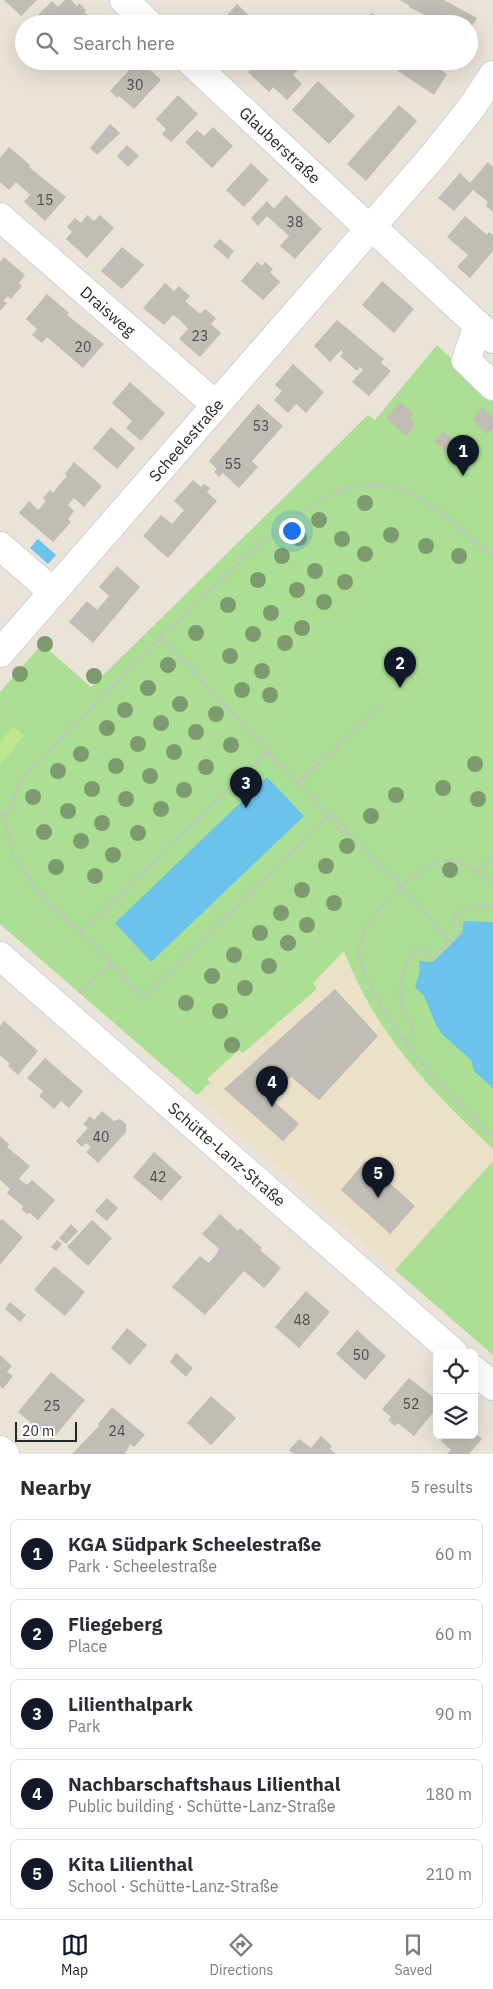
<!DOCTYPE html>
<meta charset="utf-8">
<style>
:root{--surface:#fff;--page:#f2f2f3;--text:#2b2b33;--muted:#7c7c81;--line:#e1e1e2;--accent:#111827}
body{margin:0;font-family:"IBM Plex Sans",sans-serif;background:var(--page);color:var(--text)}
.controls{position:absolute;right:15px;bottom:15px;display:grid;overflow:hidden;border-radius:8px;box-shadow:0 5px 20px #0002}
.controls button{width:45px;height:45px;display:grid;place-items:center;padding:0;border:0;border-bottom:1px solid var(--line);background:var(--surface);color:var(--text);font:25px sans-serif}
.scale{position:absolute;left:15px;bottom:12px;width:62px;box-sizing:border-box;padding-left:5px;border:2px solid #272727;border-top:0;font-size:14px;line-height:18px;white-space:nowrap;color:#272727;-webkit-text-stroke:4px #fff;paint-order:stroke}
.you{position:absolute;left:291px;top:530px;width:18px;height:18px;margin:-12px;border:4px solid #fff;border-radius:50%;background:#1a73e8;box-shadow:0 0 0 8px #1a73e833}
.badge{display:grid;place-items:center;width:32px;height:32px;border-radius:50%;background:var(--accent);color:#fff;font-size:16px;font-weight:700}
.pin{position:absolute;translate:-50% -41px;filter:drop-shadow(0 1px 2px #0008)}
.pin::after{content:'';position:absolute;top:26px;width:18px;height:15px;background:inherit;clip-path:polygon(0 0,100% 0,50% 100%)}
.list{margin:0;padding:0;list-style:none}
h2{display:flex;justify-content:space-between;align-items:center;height:65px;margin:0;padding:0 20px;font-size:21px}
h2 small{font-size:16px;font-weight:400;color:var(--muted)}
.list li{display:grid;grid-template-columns:32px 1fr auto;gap:15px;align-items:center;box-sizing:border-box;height:70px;margin:0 10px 10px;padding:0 10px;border:1px solid var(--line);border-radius:8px}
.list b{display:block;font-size:19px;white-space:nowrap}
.list p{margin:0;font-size:16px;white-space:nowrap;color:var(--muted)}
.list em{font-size:16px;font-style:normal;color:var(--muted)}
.icon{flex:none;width:28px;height:28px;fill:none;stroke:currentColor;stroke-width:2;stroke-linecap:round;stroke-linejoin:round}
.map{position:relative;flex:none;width:493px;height:1454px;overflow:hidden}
.search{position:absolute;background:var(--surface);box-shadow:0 5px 20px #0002;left:15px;right:15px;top:15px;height:55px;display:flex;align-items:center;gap:12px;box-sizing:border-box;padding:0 18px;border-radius:28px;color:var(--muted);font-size:19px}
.sheet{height:465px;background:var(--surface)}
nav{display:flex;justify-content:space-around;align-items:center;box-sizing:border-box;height:70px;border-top:1px solid var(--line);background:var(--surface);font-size:14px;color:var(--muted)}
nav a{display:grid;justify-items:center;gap:2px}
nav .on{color:var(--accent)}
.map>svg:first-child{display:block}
.education{fill:#ebe1c7}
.green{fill:#abe094}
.pitch{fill:#bee790}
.water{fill:#6bc3eb}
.building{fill:#c1bcb5}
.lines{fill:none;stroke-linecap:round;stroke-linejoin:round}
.minor-casing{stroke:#cdd0e0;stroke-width:30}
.path{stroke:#c3c3c3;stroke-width:3;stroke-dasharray:4 2.5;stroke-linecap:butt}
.minor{stroke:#fff;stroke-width:28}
.tree{fill:#7e9b70}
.labels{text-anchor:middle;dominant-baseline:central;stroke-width:4.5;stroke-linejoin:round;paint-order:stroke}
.number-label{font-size:14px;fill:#4e4c4a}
.street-label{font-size:16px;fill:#272727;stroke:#fff}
</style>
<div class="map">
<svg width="493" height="1454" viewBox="0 0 493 1454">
<rect width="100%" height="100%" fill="#e9e3d8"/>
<path class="education" d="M344,951L354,977L368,1004L403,1054L443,1102L493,1149V1161L395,1270L197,1095L210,1083L207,1080L239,1050L244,1053L317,988L313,983Z"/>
<g class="green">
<path d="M437,345L493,397V1149C430,1090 375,1033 344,951L313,983L317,989L243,1053L239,1050L207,1079L210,1083L197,1095L0,924V692L42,644L91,687L368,415L375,420Z"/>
<path d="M493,1161V1355L395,1270Z"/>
</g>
<path class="pitch" d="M13,727L24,736L0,765V742Z"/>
<g class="water">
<path d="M38,539L56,555L48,564L30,548Z"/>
<path d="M267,777L304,816L151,962L115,923Z"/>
<path d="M464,921L493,922V1088L474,1071L471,1060L443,1035L436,1025L424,996L415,987L420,971L419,961L433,962L462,933Z"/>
</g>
<g class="building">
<path d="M4,0H37L21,16Z"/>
<path d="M65,0H71L77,6L79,3L86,10L84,12L95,22L51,24L47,20L44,22L38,15L52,1L58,7Z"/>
<path d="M400,0H444L477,18L469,31V24H442L409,7L410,6Z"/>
<path d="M237,4L258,24H219Z"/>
<path d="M371,13L383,20L381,24H362Z"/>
<path d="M137,61H141L161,80L134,109L119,96L117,98L110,91Z"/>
<path d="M258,61H299L303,65L293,75L302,84L287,100L273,87L269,92L248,72Z"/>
<path d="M383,61H427L447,74L434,95Z"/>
<path d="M318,81L355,116L329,144L292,110Z"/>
<path d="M178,95L198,114L171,142L162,134L166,129L156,119Z"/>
<path d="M399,105L417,121L366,181L347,164Z"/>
<path d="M110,124L120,133L97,155L90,148Z"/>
<path d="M213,127L233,146L212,168L185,142L197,130L204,136Z"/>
<path d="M127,145L139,156L128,167L117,156Z"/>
<path d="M9,147L30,165L29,167L66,197L45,221L24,202L30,195L16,182L9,190L0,182V158Z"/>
<path d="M488,162L493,167V212L486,206L488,202L473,190L454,211L438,198L460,173L470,183Z"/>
<path d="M251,163L269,180L244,207L226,190Z"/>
<path d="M286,195L322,229L295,259L280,246L289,236L267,216L258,226L251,218L267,201L274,209Z"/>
<path d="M87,215L94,221L100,215L114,228L87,258L66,239L72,232L67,227L75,218L81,223Z"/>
<path d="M465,216L487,235L489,232L493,235V251L470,278L457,267L468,255L447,237Z"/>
<path d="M220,239L234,251L228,259L213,246Z"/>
<path d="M122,247L144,265L122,289L101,271Z"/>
<path d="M4,257L25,275L19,283L22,286L11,299L8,296L3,301L7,303L0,311V262Z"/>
<path d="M257,262L262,266L265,262L273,269L270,272L280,282L263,300L241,281Z"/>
<path d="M382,281L414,309L394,333L362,305Z"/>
<path d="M165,283L174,291L179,286L190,296L185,301L200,314L205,309L216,318L211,324L221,333L200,357L179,339L188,329L181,321L173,315L164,325L143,308Z"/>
<path d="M47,294L69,313L67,315L104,344L83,368L47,337L42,343L32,335L37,329L26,319Z"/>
<path d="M337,320L384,359L381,363L391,371L369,396L352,382L363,370L360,367L357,371L340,356L343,353L341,350L330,362L314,346Z"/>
<path d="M293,364L324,392L306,413L296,404L288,413L274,400L282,391L275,385Z"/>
<path d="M130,382L165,413L141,441L126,428L132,421L112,403Z"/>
<path d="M400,402L414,414L410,418L416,424L406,436L386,418Z"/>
<path d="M258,404L283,426L252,461L258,467L239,488L223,473L219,477L214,472L217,469L209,461Z"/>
<path d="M482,407L493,417V428L487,434L472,419Z"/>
<path d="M111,427L135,448L117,469L93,448Z"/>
<path d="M443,431L458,444L449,454L434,441Z"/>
<path d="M74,462L102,486L84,507L74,498L68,505L74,511L68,519L71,522L53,542L19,513L29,501L38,510L46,501L43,498L50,490L53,493L59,485L67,476L65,474Z"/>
<path d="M193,480L201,487L204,484L210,488L207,492L217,501L168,558L143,536L161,515L172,524L184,510L174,501Z"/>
<path d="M117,566L140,587L93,643L69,622L87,601L97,610L109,596L99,587Z"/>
<path d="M335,989L378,1036L319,1100L291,1077L269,1097L299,1124L283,1141L224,1089Z"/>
<path d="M4,1021L38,1051L18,1075L8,1066L10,1064L0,1055V1026Z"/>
<path d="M45,1058L83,1091L69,1108L61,1101L54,1109L39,1096L43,1091L27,1078Z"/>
<path d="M102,1111L114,1121L120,1119L126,1124V1132L98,1163L86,1152L91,1147L86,1143L82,1147L76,1141L88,1128L83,1124L90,1116L94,1120Z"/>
<path d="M0,1136L9,1144L7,1147L30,1166L19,1179L27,1185L32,1180L55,1200L38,1220L30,1213L27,1214L22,1210L23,1206L7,1193L10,1189L0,1180Z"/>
<path d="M154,1152L182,1177L161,1201L133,1177Z"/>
<path d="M365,1161L415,1206L390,1234L341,1190Z"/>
<path d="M107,1198L118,1208L107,1221L95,1211Z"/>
<path d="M220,1214L238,1231L240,1228L262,1248L260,1250L281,1268L264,1288L244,1271L205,1315L172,1287L200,1256L209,1263L218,1252L217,1251L219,1249L202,1234Z"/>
<path d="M2,1219L23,1237L0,1265V1221Z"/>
<path d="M92,1220L112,1238L88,1266L67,1247Z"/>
<path d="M71,1224L78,1231L66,1244L59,1238Z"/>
<path d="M57,1240L62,1244L56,1251L51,1247Z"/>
<path d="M54,1266L85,1292L65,1316L34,1290Z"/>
<path d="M306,1291L330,1312L299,1348L275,1327Z"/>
<path d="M10,1302L26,1315L20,1322L5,1309Z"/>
<path d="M127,1328L147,1345L130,1365L111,1348Z"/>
<path d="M357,1330L386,1356L365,1380L336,1354Z"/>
<path d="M176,1353L193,1368L186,1377L170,1362Z"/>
<path d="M0,1355L12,1366L7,1372L13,1376L3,1389L0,1386Z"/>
<path d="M51,1372L85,1400L52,1440L18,1412Z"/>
<path d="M409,1378L437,1400V1408L414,1436L398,1423L395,1426L388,1420L391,1417L382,1409Z"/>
<path d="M211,1396L236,1418L211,1445L187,1423Z"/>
<path d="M112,1407L145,1435L134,1447L130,1444L125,1454H72L99,1426L98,1424Z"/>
<path d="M474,1432L482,1439L469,1454H447L451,1450L441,1441L446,1435H474Z"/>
<path d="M321,1436L332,1446L330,1449L336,1454H294L289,1450L299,1439L311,1448Z"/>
</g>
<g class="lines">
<defs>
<g id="minor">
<path d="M124,0L149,24"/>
<path d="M190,61L361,221L371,226L493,339"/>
<path d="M0,217L216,405"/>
<path d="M478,325L466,360L493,386"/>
<path d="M0,546L52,591"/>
<path d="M0,653L433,156L472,107L493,75"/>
<path d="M0,956L454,1353"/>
<path d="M474,1370L493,1386"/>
<path d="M0,1450L5,1454"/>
</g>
</defs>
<use href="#minor" class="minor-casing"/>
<g class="path">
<path d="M161,637L262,744L267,752"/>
<path d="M267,752L329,815L143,998L81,932Z"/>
<path d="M298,783L382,704"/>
<path d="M0,814L5,816"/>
<path d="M329,815C337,818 344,824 347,833L401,886L449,941"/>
<path d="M329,815L332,822L341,832L347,833"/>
<path d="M477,872L493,857"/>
<path d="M493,881C482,876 472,867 460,862C439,853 419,873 404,884C390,894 363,928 359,945C357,954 363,969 367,977C394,1040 444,1090 493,1137"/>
<path d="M81,932L39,894L12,852L5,816L23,777L161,637L267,537L311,505L334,492L363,485H388L408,492L443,513L493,557"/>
<path d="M79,993L111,964"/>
<path d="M403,1041L411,1036L413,1029C396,998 396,981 413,951H426V958L431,959L460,932L461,925L454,924V915L470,908L493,905"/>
</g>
<use href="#minor" class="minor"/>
</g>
<g class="tree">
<circle cx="365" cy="503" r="8"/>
<circle cx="319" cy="520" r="8"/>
<circle cx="391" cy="535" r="8"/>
<circle cx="299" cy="538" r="8"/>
<circle cx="342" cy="539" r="8"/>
<circle cx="426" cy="546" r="8"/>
<circle cx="365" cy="554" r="8"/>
<circle cx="282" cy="556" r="8"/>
<circle cx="459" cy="556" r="8"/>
<circle cx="315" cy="571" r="8"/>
<circle cx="258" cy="580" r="8"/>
<circle cx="345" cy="582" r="8"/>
<circle cx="297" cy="590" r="8"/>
<circle cx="324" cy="602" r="8"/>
<circle cx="228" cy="605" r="8"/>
<circle cx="271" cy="613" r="8"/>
<circle cx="302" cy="628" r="8"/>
<circle cx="196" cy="633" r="8"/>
<circle cx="253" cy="634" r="8"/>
<circle cx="285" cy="643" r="8"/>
<circle cx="45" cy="644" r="8"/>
<circle cx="230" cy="656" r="8"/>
<circle cx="168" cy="665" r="8"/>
<circle cx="262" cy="671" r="8"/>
<circle cx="20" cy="674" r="8"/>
<circle cx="94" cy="676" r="8"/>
<circle cx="148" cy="688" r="8"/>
<circle cx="242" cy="690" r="8"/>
<circle cx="270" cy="695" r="8"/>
<circle cx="180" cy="704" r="8"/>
<circle cx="125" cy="710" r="8"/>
<circle cx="216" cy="714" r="8"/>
<circle cx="161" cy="723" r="8"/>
<circle cx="107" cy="728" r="8"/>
<circle cx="196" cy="732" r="8"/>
<circle cx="138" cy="744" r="8"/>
<circle cx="231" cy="745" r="8"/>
<circle cx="174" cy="752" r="8"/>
<circle cx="81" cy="754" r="8"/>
<circle cx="475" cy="764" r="8"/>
<circle cx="116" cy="766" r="8"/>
<circle cx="206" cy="767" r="8"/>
<circle cx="58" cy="771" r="8"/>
<circle cx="150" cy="776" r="8"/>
<circle cx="443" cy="788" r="8"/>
<circle cx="92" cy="789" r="8"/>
<circle cx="184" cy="790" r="8"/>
<circle cx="396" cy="795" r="8"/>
<circle cx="33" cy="797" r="8"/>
<circle cx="126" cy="799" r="8"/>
<circle cx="478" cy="799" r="8"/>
<circle cx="161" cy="809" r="8"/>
<circle cx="68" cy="811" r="8"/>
<circle cx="371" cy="816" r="8"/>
<circle cx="102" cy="823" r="8"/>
<circle cx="44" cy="832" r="8"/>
<circle cx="138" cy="833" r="8"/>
<circle cx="81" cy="841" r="8"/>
<circle cx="347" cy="846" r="8"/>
<circle cx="113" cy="855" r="8"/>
<circle cx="326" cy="866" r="8"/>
<circle cx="56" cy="867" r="8"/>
<circle cx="450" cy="870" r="8"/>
<circle cx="95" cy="876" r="8"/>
<circle cx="302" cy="890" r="8"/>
<circle cx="334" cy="903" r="8"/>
<circle cx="281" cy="913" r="8"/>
<circle cx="307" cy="925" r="8"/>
<circle cx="260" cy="933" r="8"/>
<circle cx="288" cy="943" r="8"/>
<circle cx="234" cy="955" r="8"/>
<circle cx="269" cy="966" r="8"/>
<circle cx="212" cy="976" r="8"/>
<circle cx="245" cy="988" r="8"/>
<circle cx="186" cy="1003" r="8"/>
<circle cx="220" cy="1011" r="8"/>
<circle cx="232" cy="1045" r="8"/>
</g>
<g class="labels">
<g class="number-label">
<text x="135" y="85">30</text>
<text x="45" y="200">15</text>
<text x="295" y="222">38</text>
<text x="200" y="336">23</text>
<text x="83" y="347">20</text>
<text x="261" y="426">53</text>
<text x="233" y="464">55</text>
<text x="101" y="1137">40</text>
<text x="158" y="1177">42</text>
<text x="302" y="1320">48</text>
<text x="361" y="1355">50</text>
<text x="411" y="1404">52</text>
<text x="52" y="1406">25</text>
<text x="117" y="1431">24</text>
</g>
<g class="street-label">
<text transform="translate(280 145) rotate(43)">Glauberstraße</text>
<text transform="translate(108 311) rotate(41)">Draisweg</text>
<text transform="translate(186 440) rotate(-49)">Scheelestraße</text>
<text transform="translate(227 1154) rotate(41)">Schütte-Lanz-Straße</text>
</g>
</g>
</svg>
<div class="controls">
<button><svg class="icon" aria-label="locate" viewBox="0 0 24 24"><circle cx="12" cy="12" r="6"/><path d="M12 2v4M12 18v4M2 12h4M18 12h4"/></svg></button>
<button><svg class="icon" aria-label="layers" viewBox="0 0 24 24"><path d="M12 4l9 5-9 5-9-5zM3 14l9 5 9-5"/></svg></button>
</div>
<div class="scale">20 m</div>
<div class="you"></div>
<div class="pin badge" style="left:463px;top:476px">1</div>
<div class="pin badge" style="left:400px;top:688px">2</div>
<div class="pin badge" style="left:246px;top:808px">3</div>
<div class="pin badge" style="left:272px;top:1107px">4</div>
<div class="pin badge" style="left:378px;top:1198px">5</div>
<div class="search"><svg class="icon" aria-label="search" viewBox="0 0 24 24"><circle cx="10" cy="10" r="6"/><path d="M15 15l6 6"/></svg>Search here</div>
</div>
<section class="sheet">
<h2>Nearby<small>5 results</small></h2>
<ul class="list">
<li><span class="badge">1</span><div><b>KGA Südpark Scheelestraße</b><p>Park · Scheelestraße</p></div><em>60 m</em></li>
<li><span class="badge">2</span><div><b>Fliegeberg</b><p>Place</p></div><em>60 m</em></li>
<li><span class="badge">3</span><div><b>Lilienthalpark</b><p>Park</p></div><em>90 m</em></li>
<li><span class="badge">4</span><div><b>Nachbarschaftshaus Lilienthal</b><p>Public building · Schütte-Lanz-Straße</p></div><em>180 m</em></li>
<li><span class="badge">5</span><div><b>Kita Lilienthal</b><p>School · Schütte-Lanz-Straße</p></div><em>210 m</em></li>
</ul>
</section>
<nav>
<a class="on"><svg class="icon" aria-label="map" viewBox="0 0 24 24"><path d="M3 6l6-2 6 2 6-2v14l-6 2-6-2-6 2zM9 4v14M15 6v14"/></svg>Map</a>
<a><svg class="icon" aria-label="directions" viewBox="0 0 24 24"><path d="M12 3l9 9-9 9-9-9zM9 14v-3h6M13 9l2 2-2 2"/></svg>Directions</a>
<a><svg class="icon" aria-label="saved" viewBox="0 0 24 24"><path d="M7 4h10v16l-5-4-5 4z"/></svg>Saved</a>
</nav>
